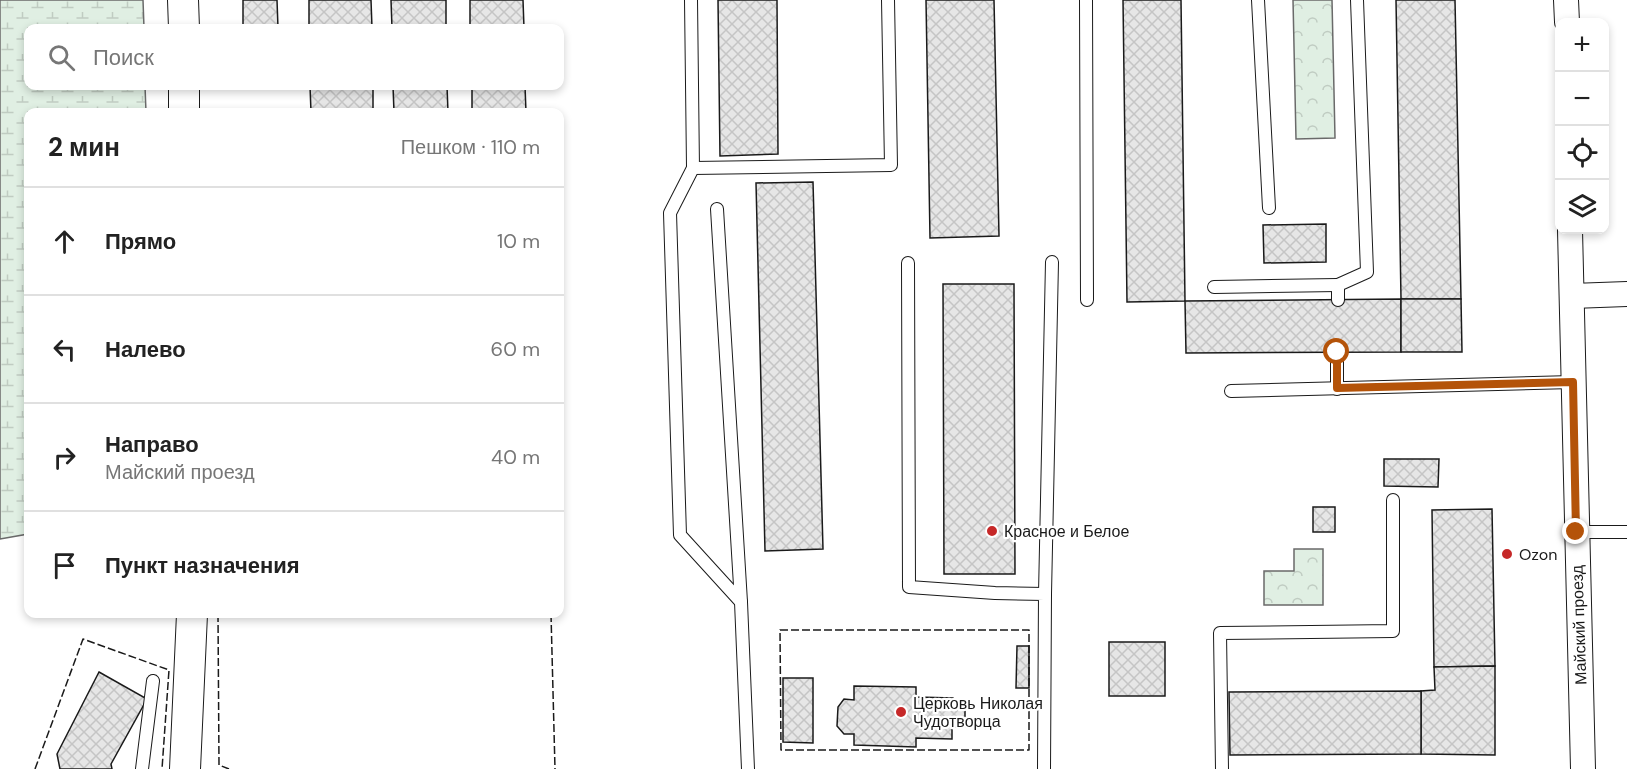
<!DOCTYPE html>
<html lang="ru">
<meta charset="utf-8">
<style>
:root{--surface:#fff;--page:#f6f6f6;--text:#222;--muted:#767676;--line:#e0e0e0}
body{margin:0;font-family:"DM Sans",sans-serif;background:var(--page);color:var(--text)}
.controls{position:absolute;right:18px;top:18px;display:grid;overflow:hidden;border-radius:12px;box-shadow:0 3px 9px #0003}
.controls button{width:54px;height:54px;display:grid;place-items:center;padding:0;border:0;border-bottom:2px solid var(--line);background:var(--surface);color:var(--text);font:30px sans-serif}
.stop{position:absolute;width:18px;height:18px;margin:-14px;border:4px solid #b45309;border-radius:50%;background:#fff}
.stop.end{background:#b45309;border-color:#fff;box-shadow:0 2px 6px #0008}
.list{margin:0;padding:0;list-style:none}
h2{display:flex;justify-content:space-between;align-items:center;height:78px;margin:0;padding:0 24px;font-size:26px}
h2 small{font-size:20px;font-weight:400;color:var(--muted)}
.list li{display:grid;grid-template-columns:39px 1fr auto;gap:18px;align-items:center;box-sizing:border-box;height:108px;padding:0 24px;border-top:2px solid var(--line)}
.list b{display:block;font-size:22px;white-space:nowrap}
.list p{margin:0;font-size:20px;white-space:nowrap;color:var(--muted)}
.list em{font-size:20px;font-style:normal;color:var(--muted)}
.icon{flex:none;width:33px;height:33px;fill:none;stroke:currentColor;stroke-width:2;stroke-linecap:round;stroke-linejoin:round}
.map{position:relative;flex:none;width:1627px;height:769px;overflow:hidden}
.search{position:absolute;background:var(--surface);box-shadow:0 3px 9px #0003;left:24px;top:24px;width:540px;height:66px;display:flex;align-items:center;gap:15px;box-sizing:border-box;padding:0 21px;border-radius:12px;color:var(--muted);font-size:22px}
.panel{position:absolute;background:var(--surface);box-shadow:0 3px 9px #0003;left:24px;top:108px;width:540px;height:510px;border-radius:12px}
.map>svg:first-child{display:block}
.wetland{fill:url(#wetland-marsh);stroke:#6a6a6a;stroke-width:1.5}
.park{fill:url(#park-crowns);stroke:#6a6a6a;stroke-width:1.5}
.building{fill:url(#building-cross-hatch);stroke:#1a1a1a;stroke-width:1.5}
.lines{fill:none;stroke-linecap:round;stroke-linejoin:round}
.service-casing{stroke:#1a1a1a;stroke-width:14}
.minor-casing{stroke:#1a1a1a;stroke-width:26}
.tertiary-casing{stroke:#1a1a1a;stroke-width:32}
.service{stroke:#fff;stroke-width:12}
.minor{stroke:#fff;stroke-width:24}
.tertiary{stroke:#fff;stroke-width:30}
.fence{stroke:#1a1a1a;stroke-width:1.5;stroke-dasharray:8 3;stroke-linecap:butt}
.route{stroke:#b45309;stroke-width:8}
.poi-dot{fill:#c62828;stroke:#fff;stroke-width:2}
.labels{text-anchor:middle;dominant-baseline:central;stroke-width:4.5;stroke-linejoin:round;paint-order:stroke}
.poi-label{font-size:16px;fill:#1a1a1a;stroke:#fff;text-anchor:start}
.street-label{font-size:16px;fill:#1a1a1a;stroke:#fff}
</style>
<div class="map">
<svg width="1627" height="769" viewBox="0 0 1627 769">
<defs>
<pattern id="wetland-marsh" width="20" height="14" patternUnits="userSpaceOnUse" patternTransform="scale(1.5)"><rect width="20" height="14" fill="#e0efe3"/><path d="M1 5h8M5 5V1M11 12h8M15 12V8" fill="none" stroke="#c0ccc2"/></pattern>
<pattern id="park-crowns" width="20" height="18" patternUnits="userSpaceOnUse" patternTransform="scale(1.5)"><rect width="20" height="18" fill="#e0efe3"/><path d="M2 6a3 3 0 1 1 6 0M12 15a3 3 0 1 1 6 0" fill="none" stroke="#c0ccc2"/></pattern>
<pattern id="building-cross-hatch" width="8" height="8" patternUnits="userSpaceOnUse" patternTransform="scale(1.5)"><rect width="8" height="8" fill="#e6e6e6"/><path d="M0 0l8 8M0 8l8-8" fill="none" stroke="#c5c5c5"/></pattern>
</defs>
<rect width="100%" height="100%" fill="#fff"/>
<path class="wetland" d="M0,0H143L144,28H28V86H145L146,112H28V534L0,539Z"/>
<g class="park">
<path d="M1293,0H1332L1335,138L1296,139Z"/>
<path d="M1294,549H1323V605H1264V571H1294Z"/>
</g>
<g class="building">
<path d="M243,0H277L278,28H243Z"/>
<path d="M309,0H371L372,28H309Z"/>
<path d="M391,0H446V28H392Z"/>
<path d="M470,0H523L524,28H470Z"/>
<path d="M718,0H777L778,154L720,156Z"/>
<path d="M926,0H994L999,236L930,238Z"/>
<path d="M1123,0H1181L1185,301L1127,302Z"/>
<path d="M1396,0H1455L1461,299H1401Z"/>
<path d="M310,86H373V112H311Z"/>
<path d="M393,86H447L448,112H394Z"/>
<path d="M472,86H525L526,112H472Z"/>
<path d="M813,182L823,549L765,551L756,183Z"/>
<path d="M1326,224V262L1264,263L1263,225Z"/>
<path d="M943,284H1014L1015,574H944Z"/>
<path d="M1401,299V352L1186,353L1185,301Z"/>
<path d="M1401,299H1461L1462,352H1401Z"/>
<path d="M1384,459H1439L1438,487L1384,486Z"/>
<rect x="1313" y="507" width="22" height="25"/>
<path d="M1492,509L1495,666L1434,667L1432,510Z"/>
<rect x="1109" y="642" width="56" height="54"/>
<path d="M1017,646H1029V688H1016Z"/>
<path d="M1495,666V755L1421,754V691L1435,690L1434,667Z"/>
<path d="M99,672L147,699L111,764L112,769H60L57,754Z"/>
<path d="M783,678H813V743L783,742Z"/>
<path d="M854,686L916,687V697L953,698V707H965V727H952V739L916,738V747L854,745V734H844L837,726L838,707L844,699L854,700Z"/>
<path d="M1421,691V754L1230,755L1229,692Z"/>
</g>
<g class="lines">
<defs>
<g id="service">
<path d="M691,0L693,168L670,213L680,535L741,602L748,769"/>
<path d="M1086,0L1087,300"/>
<path d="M1258,0L1269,208"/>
<path d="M693,168L891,165L888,0"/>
<path d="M717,209L741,602"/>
<path d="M908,263L909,587L995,593L1045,594L1044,769"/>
<path d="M1214,287L1338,285"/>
<path d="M1338,300V285L1367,272L1357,0"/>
<path d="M1337,389V352"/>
<path d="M1231,391L1573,382"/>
<path d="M1576,532H1627"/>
<path d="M1045,594L1052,262"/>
<path d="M142,769L153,681"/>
<path d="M1222,769L1220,633L1393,631V500"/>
</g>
<g id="minor">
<path d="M1566,0L1567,22"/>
<path d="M1570,230L1583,769"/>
<path d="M1572,296L1627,294"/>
</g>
<g id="tertiary">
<path d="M183,0L184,28"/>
<path d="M184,86V112"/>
<path d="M185,769L192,614"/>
</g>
</defs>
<use href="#service" class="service-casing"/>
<use href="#minor" class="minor-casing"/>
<use href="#tertiary" class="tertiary-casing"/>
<use href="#service" class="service"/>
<use href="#minor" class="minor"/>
<use href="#tertiary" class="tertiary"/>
<g class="fence">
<path d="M218,614L219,765L229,769"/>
<path d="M551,614L555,769"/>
<path d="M780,630H1029V750H781Z"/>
<path d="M35,769L83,639L169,670L162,769"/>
</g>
</g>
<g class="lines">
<path class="route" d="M1337,352V388L1573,382L1576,532"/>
</g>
<g class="poi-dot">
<circle cx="992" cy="531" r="6"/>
<circle cx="1507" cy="554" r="6"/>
<circle cx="901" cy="712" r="6"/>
</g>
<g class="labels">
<g class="poi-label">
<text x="1004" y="531">Красное и Белое</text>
<text x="1519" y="554">Ozon</text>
<text x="913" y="703">Церковь Николая<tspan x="913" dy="18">Чудотворца</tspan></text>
</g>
<g class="street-label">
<text transform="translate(1579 625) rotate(-92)">Майский проезд</text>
</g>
</g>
</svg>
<div class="controls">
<button>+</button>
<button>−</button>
<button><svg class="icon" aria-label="locate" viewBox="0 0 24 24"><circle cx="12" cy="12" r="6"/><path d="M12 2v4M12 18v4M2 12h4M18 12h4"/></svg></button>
<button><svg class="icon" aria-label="layers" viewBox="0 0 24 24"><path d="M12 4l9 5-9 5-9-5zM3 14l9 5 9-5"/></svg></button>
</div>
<div class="stop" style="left:1337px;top:352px"></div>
<div class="stop end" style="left:1576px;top:532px"></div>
<div class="search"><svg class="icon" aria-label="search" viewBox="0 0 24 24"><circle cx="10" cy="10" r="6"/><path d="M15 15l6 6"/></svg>Поиск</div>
<section class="panel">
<h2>2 мин<small>Пешком · 110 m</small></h2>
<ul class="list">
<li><svg class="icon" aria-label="ahead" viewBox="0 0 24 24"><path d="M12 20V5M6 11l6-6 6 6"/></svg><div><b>Прямо</b></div><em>10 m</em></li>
<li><svg class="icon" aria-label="left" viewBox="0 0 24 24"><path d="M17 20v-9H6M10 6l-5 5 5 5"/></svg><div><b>Налево</b></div><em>60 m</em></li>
<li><svg class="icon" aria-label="right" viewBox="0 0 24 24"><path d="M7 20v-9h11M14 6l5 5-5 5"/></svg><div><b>Направо</b><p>Майский проезд</p></div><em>40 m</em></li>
<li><svg class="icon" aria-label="arrive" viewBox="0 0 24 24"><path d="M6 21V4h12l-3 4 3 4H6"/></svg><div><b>Пункт назначения</b></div></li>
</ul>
</section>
</div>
